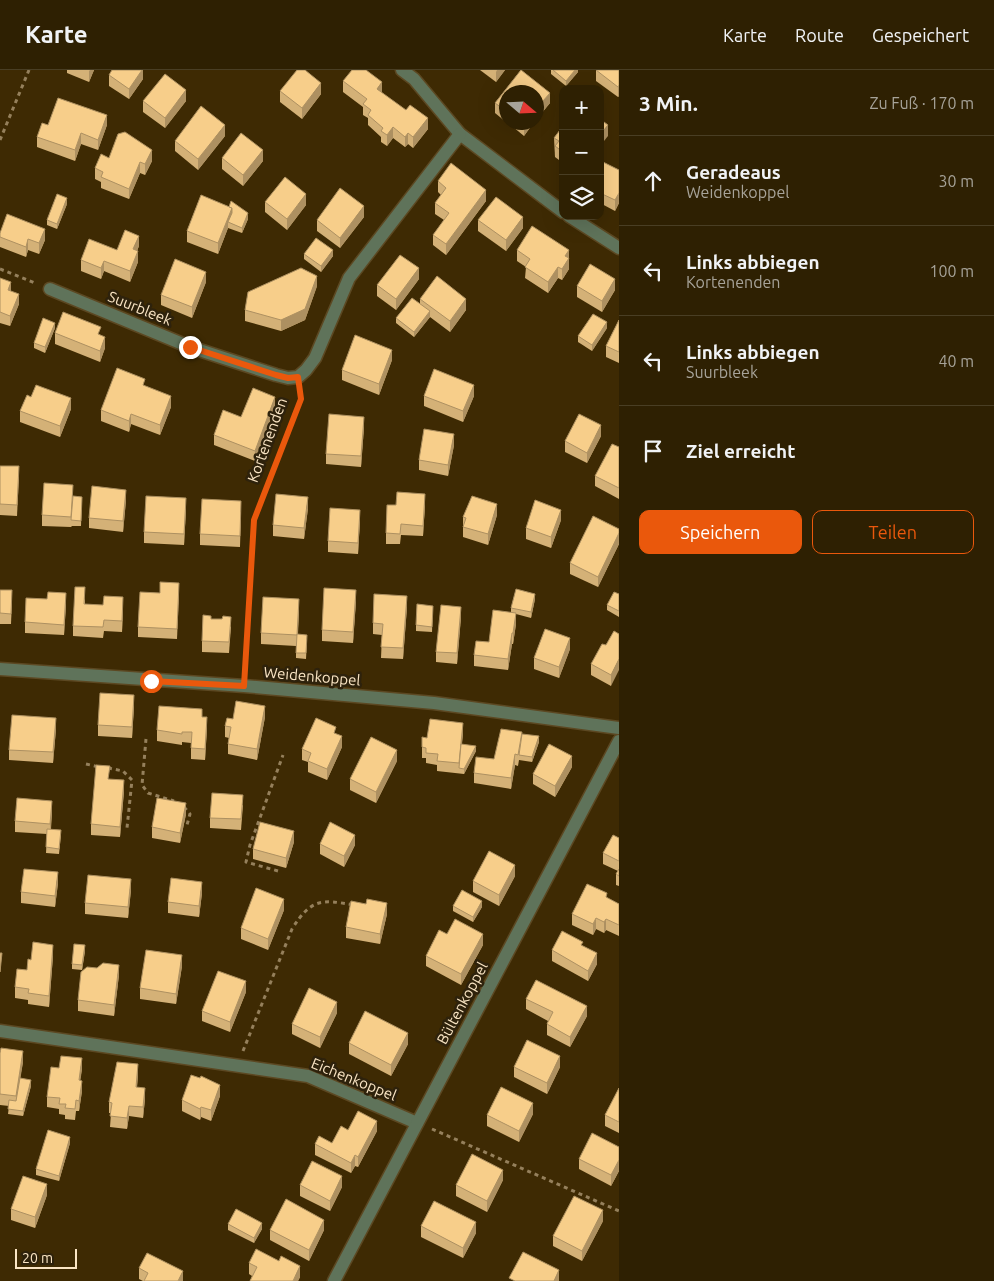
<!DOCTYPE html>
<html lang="de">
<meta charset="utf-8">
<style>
:root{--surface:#2e2002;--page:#3a2d11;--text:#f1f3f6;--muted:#a7a399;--line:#493e24;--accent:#ea580c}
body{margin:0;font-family:Ubuntu,sans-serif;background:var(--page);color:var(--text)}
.controls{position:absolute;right:15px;top:15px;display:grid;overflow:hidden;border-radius:10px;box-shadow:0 5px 20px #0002}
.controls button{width:45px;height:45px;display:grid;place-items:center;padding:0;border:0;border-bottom:1px solid var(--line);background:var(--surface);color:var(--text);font:25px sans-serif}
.compass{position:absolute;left:499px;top:15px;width:45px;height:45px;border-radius:50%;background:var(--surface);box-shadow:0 5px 20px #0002;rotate:109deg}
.scale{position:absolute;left:15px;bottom:12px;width:62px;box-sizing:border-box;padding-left:5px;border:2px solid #fae5c4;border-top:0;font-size:14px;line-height:18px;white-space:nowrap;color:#fae5c4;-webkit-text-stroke:4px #2e220c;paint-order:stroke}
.stop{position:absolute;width:15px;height:15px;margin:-11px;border:4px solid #ea580c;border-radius:50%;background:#fff}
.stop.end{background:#ea580c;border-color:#fff;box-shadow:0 1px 5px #0008}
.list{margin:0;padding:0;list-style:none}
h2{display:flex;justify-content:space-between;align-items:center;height:65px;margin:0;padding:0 20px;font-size:21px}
h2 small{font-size:16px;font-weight:400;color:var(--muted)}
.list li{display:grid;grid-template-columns:32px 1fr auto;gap:15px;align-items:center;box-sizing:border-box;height:90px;padding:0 20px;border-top:1px solid var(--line)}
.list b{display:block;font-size:19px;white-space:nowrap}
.list p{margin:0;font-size:16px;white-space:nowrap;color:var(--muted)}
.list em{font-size:16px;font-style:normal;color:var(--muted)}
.actions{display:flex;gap:10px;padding:15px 20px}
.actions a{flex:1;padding:11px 0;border:1px solid var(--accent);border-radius:10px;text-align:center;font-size:18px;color:var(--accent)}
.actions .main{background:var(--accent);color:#fff}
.icon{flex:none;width:28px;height:28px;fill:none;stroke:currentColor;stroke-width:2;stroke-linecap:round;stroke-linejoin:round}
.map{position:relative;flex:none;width:619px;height:1211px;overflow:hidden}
header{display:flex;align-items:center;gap:30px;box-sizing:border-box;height:70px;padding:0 25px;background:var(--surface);border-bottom:1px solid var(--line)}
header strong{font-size:24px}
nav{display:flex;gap:28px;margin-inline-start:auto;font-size:18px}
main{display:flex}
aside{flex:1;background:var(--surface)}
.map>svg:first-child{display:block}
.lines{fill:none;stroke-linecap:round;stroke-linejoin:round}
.minor-casing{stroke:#5c4822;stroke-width:15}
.path{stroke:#95805c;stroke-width:3;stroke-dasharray:4 4;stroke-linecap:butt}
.minor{stroke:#5f735a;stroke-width:12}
.wall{fill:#d4b177}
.shaded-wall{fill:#ad9061}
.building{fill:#f7ce8a;stroke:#ad9061}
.route{stroke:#ea580c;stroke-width:6}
.labels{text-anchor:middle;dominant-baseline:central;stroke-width:5;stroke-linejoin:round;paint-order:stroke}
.street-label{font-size:15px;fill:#fae5c4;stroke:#2e220c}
</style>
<header>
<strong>Karte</strong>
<nav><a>Karte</a><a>Route</a><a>Gespeichert</a></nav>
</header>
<main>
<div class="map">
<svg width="619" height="1211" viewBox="0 0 619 1211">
<rect width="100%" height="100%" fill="#3e2a03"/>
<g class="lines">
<defs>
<g id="minor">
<path d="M402,0L414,9L460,64L563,142"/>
<path d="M569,146L619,178"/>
<path d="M50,219L190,277L276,305L288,308L298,307L306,300L315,288L349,208L460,64"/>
<path d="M0,599L244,616L434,633L619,658"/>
<path d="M0,961L308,1006L417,1053"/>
<path d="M334,1211L619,671"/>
</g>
</defs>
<use href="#minor" class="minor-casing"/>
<g class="path">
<path d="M0,70L29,0"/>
<path d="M0,199L35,213"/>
<path d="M245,599L254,450L301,329L300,322"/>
<path d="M146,669L142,715L148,723L174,731"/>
<path d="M86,694L99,697"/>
<path d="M108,698L123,701L132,710L127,758"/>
<path d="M184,737L190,744L187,755"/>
<path d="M278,801L246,792L250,775L283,685"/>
<path d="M243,981L292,859C311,829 320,829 354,835"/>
<path d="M432,1059L619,1141"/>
</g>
<use href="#minor" class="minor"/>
</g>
<g class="wall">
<path d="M67,0H94L89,12L67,3Z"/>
<path d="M143,0V9L129,29L109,16V5Z"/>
<path d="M480,0H505L496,12Z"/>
<path d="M521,0L550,23V33L536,50V22H506V52L495,43V33Z"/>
<path d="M551,0H578V2L566,16L551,4Z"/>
<path d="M596,0H619V26L618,27L596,11Z"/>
<path d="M343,11L382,23L428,59L413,78L408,74L405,77L393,68L387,76L381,72V67L368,55V48L363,45V37L343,22Z"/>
<path d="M280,21L321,24L302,49L280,32Z"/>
<path d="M143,31H186L165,58L143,42Z"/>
<path d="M507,52H534L524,66Z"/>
<path d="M48,55H107L98,80L81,74L75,91L37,77V67Z"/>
<path d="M563,56V93L555,87L554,68Z"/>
<path d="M225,66L198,100L175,81V71Z"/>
<path d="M109,88L152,91L145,105L140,103L129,129L101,118V112L95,109V98Z"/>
<path d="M222,88L263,91L243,116L222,99Z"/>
<path d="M600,98L619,100V133L615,141L600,133Z"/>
<path d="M438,111L486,131L446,185L433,175V165L444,150L435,144V133L441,125L438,122Z"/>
<path d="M201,125L248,149L242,163L228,158L218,184L187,172V161Z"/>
<path d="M265,132L306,135L287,160L265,142Z"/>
<path d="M67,134L57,159L47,155V150Z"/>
<path d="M364,147L340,178L317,161V150Z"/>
<path d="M478,150L523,158L506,181L478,161Z"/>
<path d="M0,163L45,170L39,184L28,180L26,187L0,177Z"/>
<path d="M139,176L137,181L138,192L130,212L104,201L101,209L81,201V190L117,180Z"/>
<path d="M517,180H569V199L562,210L558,208L548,223L525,208L526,197L517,191Z"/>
<path d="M304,184L333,186L321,202L304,189Z"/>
<path d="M0,208L11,221L19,234L10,256L0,253Z"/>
<path d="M419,209L396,240L377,226V215Z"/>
<path d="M206,212L192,248L161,235V225Z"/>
<path d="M317,216L305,250L281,261L245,251V240Z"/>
<path d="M577,216L615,220L602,242L577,227Z"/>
<path d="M420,229L466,240L450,262L430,247L414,267L396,253V248L420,234Z"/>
<path d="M619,250V293L606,287V276Z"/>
<path d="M55,258L45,283L34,278V273Z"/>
<path d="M607,258L592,281L578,272V266Z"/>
<path d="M55,263L105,278L100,292L55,274Z"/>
<path d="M392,290L379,325L342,310V300Z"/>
<path d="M145,316L171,337L160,365L131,354L129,362L101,351V340Z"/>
<path d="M424,326H474L463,352L424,336Z"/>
<path d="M31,327L71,339L60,367L20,352V341Z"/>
<path d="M275,338L255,391L214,375V365Z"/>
<path d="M364,357L361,397L326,394V384Z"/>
<path d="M601,366L587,393L565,382V371Z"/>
<path d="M454,375L448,406L419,400V390Z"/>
<path d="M619,377V429L595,416V406Z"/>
<path d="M0,396L19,407L17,446L0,445Z"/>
<path d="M73,426L82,427L81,456H72L71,457L42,456V445Z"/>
<path d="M126,430L123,462L89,458V448Z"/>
<path d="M425,435L423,466L401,465L400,474H386V463Z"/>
<path d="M308,438L304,469L273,466V455Z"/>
<path d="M186,439L184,475L144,473V462Z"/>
<path d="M241,442L240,477L200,475V464Z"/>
<path d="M497,445L488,475L463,467V447Z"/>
<path d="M561,450L551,478L526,469V458Z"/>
<path d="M360,451L358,484L328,482V471Z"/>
<path d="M619,459V474L598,517L570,504V493Z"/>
<path d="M0,520L12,531L11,554H0Z"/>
<path d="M179,524L177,569L138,567V557Z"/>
<path d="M619,524V547L607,540V535Z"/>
<path d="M85,528V534L123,538L122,562L104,561L103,568L73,566V556Z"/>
<path d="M535,529L531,548L516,544V554L513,574H512L508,600L474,596V585L489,572L511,542V538Z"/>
<path d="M356,531L353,573L322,571V560Z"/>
<path d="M66,534L64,565L25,563V552Z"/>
<path d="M433,536L432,562L416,561V555Z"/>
<path d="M407,537L403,589L381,588L382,565L373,564V553Z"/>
<path d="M299,540L298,564L307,570L306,589L296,588V576L261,574V563Z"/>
<path d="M461,547L457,594L436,592V582Z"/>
<path d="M211,549H222L231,557L229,583L202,582V571Z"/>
<path d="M614,561L611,616L591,605V594L606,575Z"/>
<path d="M570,579L559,608L534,599V588Z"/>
<path d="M134,636L132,668L98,666V655Z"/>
<path d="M202,647L207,658L205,690L191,689V673L182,672V675L157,671V660Z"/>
<path d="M265,647L257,690L228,684V674L229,668L225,667V656Z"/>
<path d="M56,659L53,693L9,690V680Z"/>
<path d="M463,663L462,674L476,681L464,704L437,701V695L426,693V688H422V677L427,668Z"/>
<path d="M336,664L342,677L327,710L308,702V692L302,690V679Z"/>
<path d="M522,667L539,672L532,692L519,690L518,696L515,695L511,719L474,713V703L494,689Z"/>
<path d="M397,691L376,733L350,720V709Z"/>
<path d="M572,697L555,727L533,714V704Z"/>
<path d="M124,721L120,767L91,765V754Z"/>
<path d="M243,735L241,760L210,758V748Z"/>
<path d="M52,742L51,759L61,765L59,784L46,783L47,764L15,762V751Z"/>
<path d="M186,744L180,773L152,768V757Z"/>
<path d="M619,768V816L616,815V804L618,801L603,794V783Z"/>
<path d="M294,772L286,798L253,789V779Z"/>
<path d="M320,774L355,775L344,797L320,784Z"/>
<path d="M515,806L499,836L473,822V811Z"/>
<path d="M58,813L55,837L21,833V822Z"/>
<path d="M131,820L128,848L85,844V833Z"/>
<path d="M202,823L199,847L168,843V832Z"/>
<path d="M607,828L619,834V866L606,860L604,863L596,859L593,865L572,855V844Z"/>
<path d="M453,836L482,837L473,852L453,841Z"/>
<path d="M284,840L268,880L241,869V858Z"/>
<path d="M387,844L380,874L346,868V857Z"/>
<path d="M447,864L483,875L461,915L426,896V886Z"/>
<path d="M583,876L597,894L588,911L552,891V880Z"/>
<path d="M85,881L82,900L72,899V894Z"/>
<path d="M53,886L49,937L28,934V930L15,928V917L27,900L31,890Z"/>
<path d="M182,896L176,934L140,929V918Z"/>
<path d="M119,905L114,946L78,941V930Z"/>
<path d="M246,922L230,962L202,951V941Z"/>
<path d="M526,929L587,946L570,977L547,965V954L548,951L526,939Z"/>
<path d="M337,943L320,978L292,964V954Z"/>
<path d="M349,973L408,974L391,1006L349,984Z"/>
<path d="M0,983L23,992L20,1008L31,1016L23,1046L8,1044L9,1036L0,1035Z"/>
<path d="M514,997H560L547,1024L514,1007Z"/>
<path d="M59,998L82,999L80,1010L82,1021L79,1041H76L75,1050L65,1049V1045L59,1044V1039L47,1037V1027Z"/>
<path d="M138,1005L137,1017L145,1029L143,1048L129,1046L127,1059L110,1057L111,1043H109V1032Z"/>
<path d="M619,1018V1063L605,1056V1045Z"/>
<path d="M220,1026L211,1051L201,1047L200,1050L182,1041V1030Z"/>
<path d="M533,1044L519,1072L487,1056V1045Z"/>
<path d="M348,1060L377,1061L358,1097L355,1096L351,1103L315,1085V1074L332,1073Z"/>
<path d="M70,1073L59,1111L36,1105V1099Z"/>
<path d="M619,1077V1101L611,1116L579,1099V1089Z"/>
<path d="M503,1110L487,1142L456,1126V1115Z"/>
<path d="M300,1115L342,1117L330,1141L300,1126Z"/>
<path d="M47,1125L35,1158L11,1150V1139Z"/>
<path d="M603,1151L582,1191L553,1176V1166Z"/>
<path d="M228,1154L262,1159L254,1173L228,1160Z"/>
<path d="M421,1156L476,1163L463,1188L421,1167Z"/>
<path d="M270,1160H324L309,1191L270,1170Z"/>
<path d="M249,1193L300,1207L298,1211H250L252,1206L249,1204Z"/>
<path d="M139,1198L183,1211H143L139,1209Z"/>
</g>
<g class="shaded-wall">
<path d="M90,0H94L89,12V1Z"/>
<path d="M142,0H143V9L129,29V19Z"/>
<path d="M497,0H505L496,12V2Z"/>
<path d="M575,0H578V2L566,16V11Z"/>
<path d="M382,12V23L377,19Z"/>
<path d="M321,13V24L302,49V38Z"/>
<path d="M619,15V26L618,27V17Z"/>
<path d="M186,20V31L165,58V48Z"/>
<path d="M550,23V33L536,50V39Z"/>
<path d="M107,45V55L98,80V70Z"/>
<path d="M428,48V59L413,78V67Z"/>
<path d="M526,52H534L524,66V55Z"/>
<path d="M225,55V66L198,100V89Z"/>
<path d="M608,55V66L600,76V65Z"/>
<path d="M393,57V68L387,76V65Z"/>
<path d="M81,63V74L75,91V80Z"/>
<path d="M408,63V74L405,77V67Z"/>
<path d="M152,80V91L145,105V94Z"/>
<path d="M263,80V91L243,116V105Z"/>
<path d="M140,92V103L129,129V119Z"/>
<path d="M486,120V131L446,185V174Z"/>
<path d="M619,123V133L615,141V130Z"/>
<path d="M306,124V135L287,160V149Z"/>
<path d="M67,128V134L57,159V154Z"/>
<path d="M364,136V147L340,178V168Z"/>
<path d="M232,138V149L228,152V158L218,184V173Z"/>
<path d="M248,143V149L242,163V158Z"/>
<path d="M523,147V158L506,181V170Z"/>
<path d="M45,159V170L39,184V173Z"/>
<path d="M139,166V176L133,190V179Z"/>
<path d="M28,169V180L26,187V177Z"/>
<path d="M333,180V186L321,202V196Z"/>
<path d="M569,180V199L562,210V199L565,186Z"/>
<path d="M138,181V192L130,212V201Z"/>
<path d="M104,191V201L101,209V198Z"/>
<path d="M558,197V208L548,223V212Z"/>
<path d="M419,198V209L396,240V229Z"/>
<path d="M206,202V212L192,248V237Z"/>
<path d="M317,206V216L305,250L281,261V250Z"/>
<path d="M615,209V220L602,242V231Z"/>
<path d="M11,212V223L8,220Z"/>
<path d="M19,224V234L10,256V246Z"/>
<path d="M466,229V240L450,262V251Z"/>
<path d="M430,241V247L414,267V262Z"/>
<path d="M607,252V258L592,281V275Z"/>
<path d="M55,253V258L45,283V277Z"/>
<path d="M105,267V278L100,292V281Z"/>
<path d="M392,280V290L379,325V314Z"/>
<path d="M474,315V326L463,352V341Z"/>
<path d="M171,326V337L160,365V355Z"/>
<path d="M275,327V338L255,391V381Z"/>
<path d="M71,328V339L60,367V356Z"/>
<path d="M131,344V354L129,362V351Z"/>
<path d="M364,347V357L361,397V386Z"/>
<path d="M601,355V366L587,393V383Z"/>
<path d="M454,364V375L448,406V395Z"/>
<path d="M126,420V430L123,462V451Z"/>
<path d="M425,424V435L423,466V456Z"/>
<path d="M308,427V438L304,469V458Z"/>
<path d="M186,428V439L184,475V464Z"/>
<path d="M497,434V445L488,475V464Z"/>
<path d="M360,440V451L358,484V473Z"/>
<path d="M561,440V450L551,478V467Z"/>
<path d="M619,463V474L598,517V507Z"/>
<path d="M356,520V531L353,573V562Z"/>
<path d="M66,523V534L64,565V555Z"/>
<path d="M535,524V529L531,548V542Z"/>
<path d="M407,526V537L403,589V578Z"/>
<path d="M123,527V538L122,562V551Z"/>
<path d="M299,529V540L297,576V565Z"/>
<path d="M461,537V547L457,594V583Z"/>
<path d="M516,543V554L513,574V563Z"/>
<path d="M512,563V574L508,600V589Z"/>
<path d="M570,568V579L559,608V597Z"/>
<path d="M619,589V600L611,616V605Z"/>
<path d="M134,625V636L132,668V657Z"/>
<path d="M265,636V647L257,690V679Z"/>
<path d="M207,647V658L205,690V679Z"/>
<path d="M56,648V659L53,693V682Z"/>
<path d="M463,653V663L459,698V693Z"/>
<path d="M342,666V677L327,710V699Z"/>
<path d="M539,666V672L532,692V687Z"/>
<path d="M476,676V681L464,704V699Z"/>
<path d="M397,680V691L376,733V722Z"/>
<path d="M515,684V695L511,719V708Z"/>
<path d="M572,686V697L555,727V716Z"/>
<path d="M124,710V721L120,767V757Z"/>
<path d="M52,731V742L50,765V754Z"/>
<path d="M186,733V744L180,773V763Z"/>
<path d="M294,761V772L286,798V788Z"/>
<path d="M355,765V775L344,797V786Z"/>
<path d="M515,795V806L499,836V825Z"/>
<path d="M58,802V813L55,837V826Z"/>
<path d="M131,809V820L128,848V837Z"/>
<path d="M202,812V823L199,847V836Z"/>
<path d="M284,829V840L268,880V869Z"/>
<path d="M482,831V837L473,852V847Z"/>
<path d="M387,833V844L380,874V864Z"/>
<path d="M596,848V859L593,865V854Z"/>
<path d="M606,849V860L604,863V852Z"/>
<path d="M483,864V875L461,915V904Z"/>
<path d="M53,875V886L49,937V926Z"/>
<path d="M85,875V881L82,900V895Z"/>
<path d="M597,883V894L588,911V901Z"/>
<path d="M182,885V896L176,934V924Z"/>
<path d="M119,895V905L114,946V935Z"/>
<path d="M246,911V922L230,962V952Z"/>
<path d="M337,932V943L320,978V967Z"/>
<path d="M587,936V946L570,977V967Z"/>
<path d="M408,963V974L391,1006V995Z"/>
<path d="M23,981V992L16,1037V1026Z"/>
<path d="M560,986V997L547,1024V1013Z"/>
<path d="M82,988V999L79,1021V1010Z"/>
<path d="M138,994V1005L136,1028V1017Z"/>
<path d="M31,1010V1016L23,1046V1041Z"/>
<path d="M82,1011V1021L79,1041V1031Z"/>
<path d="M220,1015V1026L211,1051V1040Z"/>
<path d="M145,1018V1029L143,1048V1037Z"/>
<path d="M533,1033V1044L519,1072V1061Z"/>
<path d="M129,1036V1046L127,1059V1048Z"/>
<path d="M201,1037V1047L200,1050V1039Z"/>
<path d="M377,1051V1061L358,1097V1087Z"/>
<path d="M70,1067V1073L59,1111V1106Z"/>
<path d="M355,1085V1096L351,1103V1093Z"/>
<path d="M619,1090V1101L611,1116V1105Z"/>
<path d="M503,1100V1110L487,1142V1131Z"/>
<path d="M342,1106V1117L330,1141V1131Z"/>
<path d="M47,1114V1125L35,1158V1147Z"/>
<path d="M603,1140V1151L582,1191V1181Z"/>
<path d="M324,1150V1160L309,1191V1180Z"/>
<path d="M476,1152V1163L463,1188V1178Z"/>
<path d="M262,1153V1159L254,1173V1168Z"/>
<path d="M300,1196V1207L298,1211H293Z"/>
<path d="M559,1200V1211H554Z"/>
<path d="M183,1201V1211H178Z"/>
</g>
<g class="building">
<path d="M112,0H142L129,19L109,5Z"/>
<path d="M297,0H305L321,13L302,38L280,21Z"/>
<path d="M352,0H366L382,12L377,19L406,40L410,35L428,48L413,67L408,63L405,67L393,57L387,65L381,61L383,58L368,45L371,40L363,34L367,29L343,11Z"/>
<path d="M521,0L550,23L536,39V22H506V41L495,33Z"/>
<path d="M553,0H575L566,11Z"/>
<path d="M596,0H619V15L618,17Z"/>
<path d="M165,4L186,20L165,48L143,31Z"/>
<path d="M58,28L107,45L98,70L81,63L75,80L37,67L42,53L48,55Z"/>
<path d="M201,36L225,55L198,89L175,71Z"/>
<path d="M600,49L608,55L600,65Z"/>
<path d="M563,56V82L555,76L559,71L554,68Z"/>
<path d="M125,62L152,80L145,94L140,92L129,119L101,107L103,102L95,98L101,84L109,88L118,64Z"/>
<path d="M241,63L263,80L243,105L222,88Z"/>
<path d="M603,92L619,100V123L615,130L600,123V98Z"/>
<path d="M451,93L486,120L446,174L433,165L449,143L435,133L446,118L438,111Z"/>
<path d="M285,107L306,124L287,149L265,132Z"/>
<path d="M340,118L364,136L340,168L317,150Z"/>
<path d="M57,124L67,128L57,154L47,150Z"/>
<path d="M201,125L232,138L218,173L187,161Z"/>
<path d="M496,127L523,147L506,170L478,150Z"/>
<path d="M231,131L248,143L242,158L228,152L232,143V138L229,137Z"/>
<path d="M7,144L45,159L39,173L28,169L26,177L0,167V163Z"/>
<path d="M532,156L569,180L565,186L569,188L562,199L558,197L548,212L525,197L530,189L517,180Z"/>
<path d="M125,160L139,166L133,179L138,181L130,201L104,191L101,198L81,190L89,169L117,180Z"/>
<path d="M316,168L333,180L321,196L304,184Z"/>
<path d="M400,185L419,198L396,229L377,215Z"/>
<path d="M175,189L206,202L192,237L161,225Z"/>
<path d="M590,194L615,209L602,231L577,216Z"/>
<path d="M301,198L317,206L305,239L281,250L245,240L248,222Z"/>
<path d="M437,206L466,229L450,251L420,229Z"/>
<path d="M0,208L11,212L8,220L19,224L10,246L0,242Z"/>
<path d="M412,228L430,241L414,262L396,248Z"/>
<path d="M63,242L101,257L98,264L105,267L100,281L55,263Z"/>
<path d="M593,244L607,252L592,275L578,266Z"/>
<path d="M43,248L55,253L45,277L34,273Z"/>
<path d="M619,250V282L606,276Z"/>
<path d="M355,265L392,280L379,314L342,300Z"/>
<path d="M117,298L145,309L143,315L171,326L160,355L131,344L129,351L101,340Z"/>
<path d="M434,299L474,315L463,341L424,326Z"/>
<path d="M36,315L71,328L60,356L20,341L27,325L31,327Z"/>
<path d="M253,318L275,327L255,381L214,365L223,340L241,347Z"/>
<path d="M329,344L364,347L361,386L326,384Z"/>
<path d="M579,344L601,355L587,383L565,371Z"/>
<path d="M424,359L454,364L448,395L419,390Z"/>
<path d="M612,374L619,377V418L595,406Z"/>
<path d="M0,396H19L17,435L0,434Z"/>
<path d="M44,413L73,415L71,447L42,445Z"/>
<path d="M92,416L126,420L123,451L89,448Z"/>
<path d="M397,422L425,424L423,456L401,454L400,464L386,463L387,435H396Z"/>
<path d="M276,424L308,427L304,458L273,455Z"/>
<path d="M73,426L82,427L81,451L71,450Z"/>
<path d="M146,426L186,428L184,464L144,462Z"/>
<path d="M472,426L497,434L488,464L463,457L466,448L463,447Z"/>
<path d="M202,429L241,431L240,466L200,464Z"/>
<path d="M535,430L561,440L551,467L526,458Z"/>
<path d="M330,438L360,440L358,473L328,471Z"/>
<path d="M593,446L619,459V463L598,507L570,493Z"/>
<path d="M160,512L179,513L177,559L138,557L140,522L160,523Z"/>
<path d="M75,517H85L84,534L103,535L104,526L123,527L122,551L104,550L103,557L73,556Z"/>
<path d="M324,518L356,520L353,562L322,560Z"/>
<path d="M516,519L535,524L531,542L511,538Z"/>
<path d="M0,520H12L11,544L0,543Z"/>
<path d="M48,522L66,523L64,555L25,552L26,528L47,529Z"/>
<path d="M614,522L619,524V541L607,535Z"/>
<path d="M374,524L407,526L403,578L381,577L383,554L373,553Z"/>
<path d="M263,527L299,529L297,565L261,563Z"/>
<path d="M417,534L433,536L432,557L416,555Z"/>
<path d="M441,535L461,537L457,583L436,582Z"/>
<path d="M493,540L516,543L513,563H512L508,589L474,585L476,571L489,572Z"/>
<path d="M203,545L211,546V549H222L223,546L231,547L229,572L202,571Z"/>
<path d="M545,559L570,568L559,597L534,588Z"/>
<path d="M614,561L619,564V589L611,605L591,594L602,574L606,575Z"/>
<path d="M297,564L307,565L306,583H296Z"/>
<path d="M100,623L134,625L132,657L98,655Z"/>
<path d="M236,631L265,636L257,679L228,674L231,657L225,656L227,648L233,649Z"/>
<path d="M159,636L202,639V647H207L205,679L191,678L192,662H182V664L157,660Z"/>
<path d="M12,645L56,648L53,682L9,680Z"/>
<path d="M316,648L336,657L334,663L342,666L327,699L308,691L311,683L302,679Z"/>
<path d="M430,649L463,653L459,693L437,691L438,684L426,683V678L422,677V667L427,668Z"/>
<path d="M501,659L522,662L518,685L515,684L511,708L474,703L476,687L494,689Z"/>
<path d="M522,664L539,666L532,687L519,685Z"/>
<path d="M371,667L397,680L376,722L350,709Z"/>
<path d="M461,674L476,676L464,699L459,698Z"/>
<path d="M549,674L572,686L555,716L533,704Z"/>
<path d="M96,695L110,696L108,709L124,710L120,757L91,754Z"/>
<path d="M212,723L243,725L241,749L210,748Z"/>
<path d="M17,728L52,731L50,754L15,751Z"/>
<path d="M157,728L186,733L180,763L152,757Z"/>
<path d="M260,752L294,761L286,788L253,779Z"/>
<path d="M330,752L355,765L344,786L320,774Z"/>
<path d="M47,759L61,760L59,779L46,777Z"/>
<path d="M613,765L619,768V791L603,783Z"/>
<path d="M489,781L515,795L499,825L473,811Z"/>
<path d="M24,799L58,802L55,826L21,822Z"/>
<path d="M619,799V806L616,804Z"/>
<path d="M88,805L131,809L128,837L85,833Z"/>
<path d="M171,808L202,812L199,836L168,832Z"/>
<path d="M587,814L607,823L606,827L619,834V855L606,849L604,852L596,848L593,854L572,844Z"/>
<path d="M256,818L284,829L268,869L241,858Z"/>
<path d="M462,820L482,831L473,847L453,836Z"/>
<path d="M367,829L387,833L380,864L346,857L351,831L366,834Z"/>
<path d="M455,849L483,864L461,904L426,886L439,860L447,864Z"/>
<path d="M562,861L583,872L581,875L597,883L588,901L552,880Z"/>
<path d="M33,872L53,875L49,926L28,923L29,919L15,917L17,899L27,900L28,889L31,890Z"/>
<path d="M74,874L85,875L82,895L72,894Z"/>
<path d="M146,880L182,885L176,924L140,918Z"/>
<path d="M0,883H2L0,902Z"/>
<path d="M103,893L119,895L114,935L78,930L81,902L87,897L97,898Z"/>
<path d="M218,901L246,911L230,952L202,941Z"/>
<path d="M536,910L587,936L570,967L547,954L553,942L526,929Z"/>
<path d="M309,918L337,932L320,967L292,954Z"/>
<path d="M365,941L408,963L391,995L349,973Z"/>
<path d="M527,970L560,986L547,1013L514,997Z"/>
<path d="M1,978L23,981L16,1026L0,1024V983Z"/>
<path d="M61,986L82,988L79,1010L82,1011L79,1031L76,1030L75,1039L65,1038L66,1034H59L60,1028L47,1027L51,997L59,998Z"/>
<path d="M117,992L138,994L136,1017L145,1018L143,1037L129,1036L127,1048L110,1046L112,1033L109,1032Z"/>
<path d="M191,1005L200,1008L201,1006L220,1015L211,1040L201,1037L200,1039L182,1030Z"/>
<path d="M20,1008L31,1010L23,1041L8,1039L9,1030L16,1031Z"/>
<path d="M501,1017L533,1033L519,1061L487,1045Z"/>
<path d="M619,1018V1052L605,1045Z"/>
<path d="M358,1041L377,1051L358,1087L355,1085L351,1093L315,1074L319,1066L332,1073L341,1056L348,1060Z"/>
<path d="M48,1060L70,1067L59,1106L36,1099Z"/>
<path d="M592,1063L619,1077V1090L611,1105L579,1089Z"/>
<path d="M472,1084L503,1100L487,1131L456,1115Z"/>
<path d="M312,1091L342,1106L330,1131L300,1115Z"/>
<path d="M23,1106L47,1114L35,1147L11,1139Z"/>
<path d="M574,1126L603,1140L582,1181L553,1166Z"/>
<path d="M286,1129L324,1150L309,1180L270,1160Z"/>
<path d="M434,1131L476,1152L463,1178L421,1156Z"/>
<path d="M236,1139L262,1153L254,1168L228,1154Z"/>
<path d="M256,1179L279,1191L281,1186L300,1196L293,1211H250L257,1197L249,1193Z"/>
<path d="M523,1182L559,1200L554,1211H515L509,1208Z"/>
<path d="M147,1183L183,1201L178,1211H144L148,1203L139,1198Z"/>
</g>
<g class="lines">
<path class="route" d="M151,611L244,616L254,450L301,329L298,307L288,308L276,305L190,277"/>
</g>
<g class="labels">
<g class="street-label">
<text transform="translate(140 238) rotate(22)">Suurbleek</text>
<text transform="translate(267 370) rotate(-70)">Kortenenden</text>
<text transform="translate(312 606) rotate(5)">Weidenkoppel</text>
<text transform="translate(462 933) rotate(-62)">Bültenkoppel</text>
<text transform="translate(354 1009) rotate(22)">Eichenkoppel</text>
</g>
</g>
</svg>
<div class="controls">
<button>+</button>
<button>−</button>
<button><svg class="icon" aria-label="layers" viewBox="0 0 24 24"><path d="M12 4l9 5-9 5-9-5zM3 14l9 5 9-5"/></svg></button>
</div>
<svg class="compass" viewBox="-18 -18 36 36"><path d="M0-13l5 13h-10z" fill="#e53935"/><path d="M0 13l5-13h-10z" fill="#a7a399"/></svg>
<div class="scale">20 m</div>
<div class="stop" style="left:151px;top:611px"></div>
<div class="stop end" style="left:190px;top:277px"></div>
</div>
<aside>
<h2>3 Min.<small>Zu Fuß · 170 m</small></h2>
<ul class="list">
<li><svg class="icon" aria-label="ahead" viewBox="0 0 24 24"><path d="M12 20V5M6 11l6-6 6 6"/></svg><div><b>Geradeaus</b><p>Weidenkoppel</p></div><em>30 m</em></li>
<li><svg class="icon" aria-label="left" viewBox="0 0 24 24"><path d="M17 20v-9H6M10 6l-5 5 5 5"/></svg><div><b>Links abbiegen</b><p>Kortenenden</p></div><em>100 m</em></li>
<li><svg class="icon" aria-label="left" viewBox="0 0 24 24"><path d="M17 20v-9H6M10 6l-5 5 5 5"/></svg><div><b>Links abbiegen</b><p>Suurbleek</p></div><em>40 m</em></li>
<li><svg class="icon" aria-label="arrive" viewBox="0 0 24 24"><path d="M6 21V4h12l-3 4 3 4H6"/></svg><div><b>Ziel erreicht</b></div></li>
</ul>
<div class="actions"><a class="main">Speichern</a><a>Teilen</a></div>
</aside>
</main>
